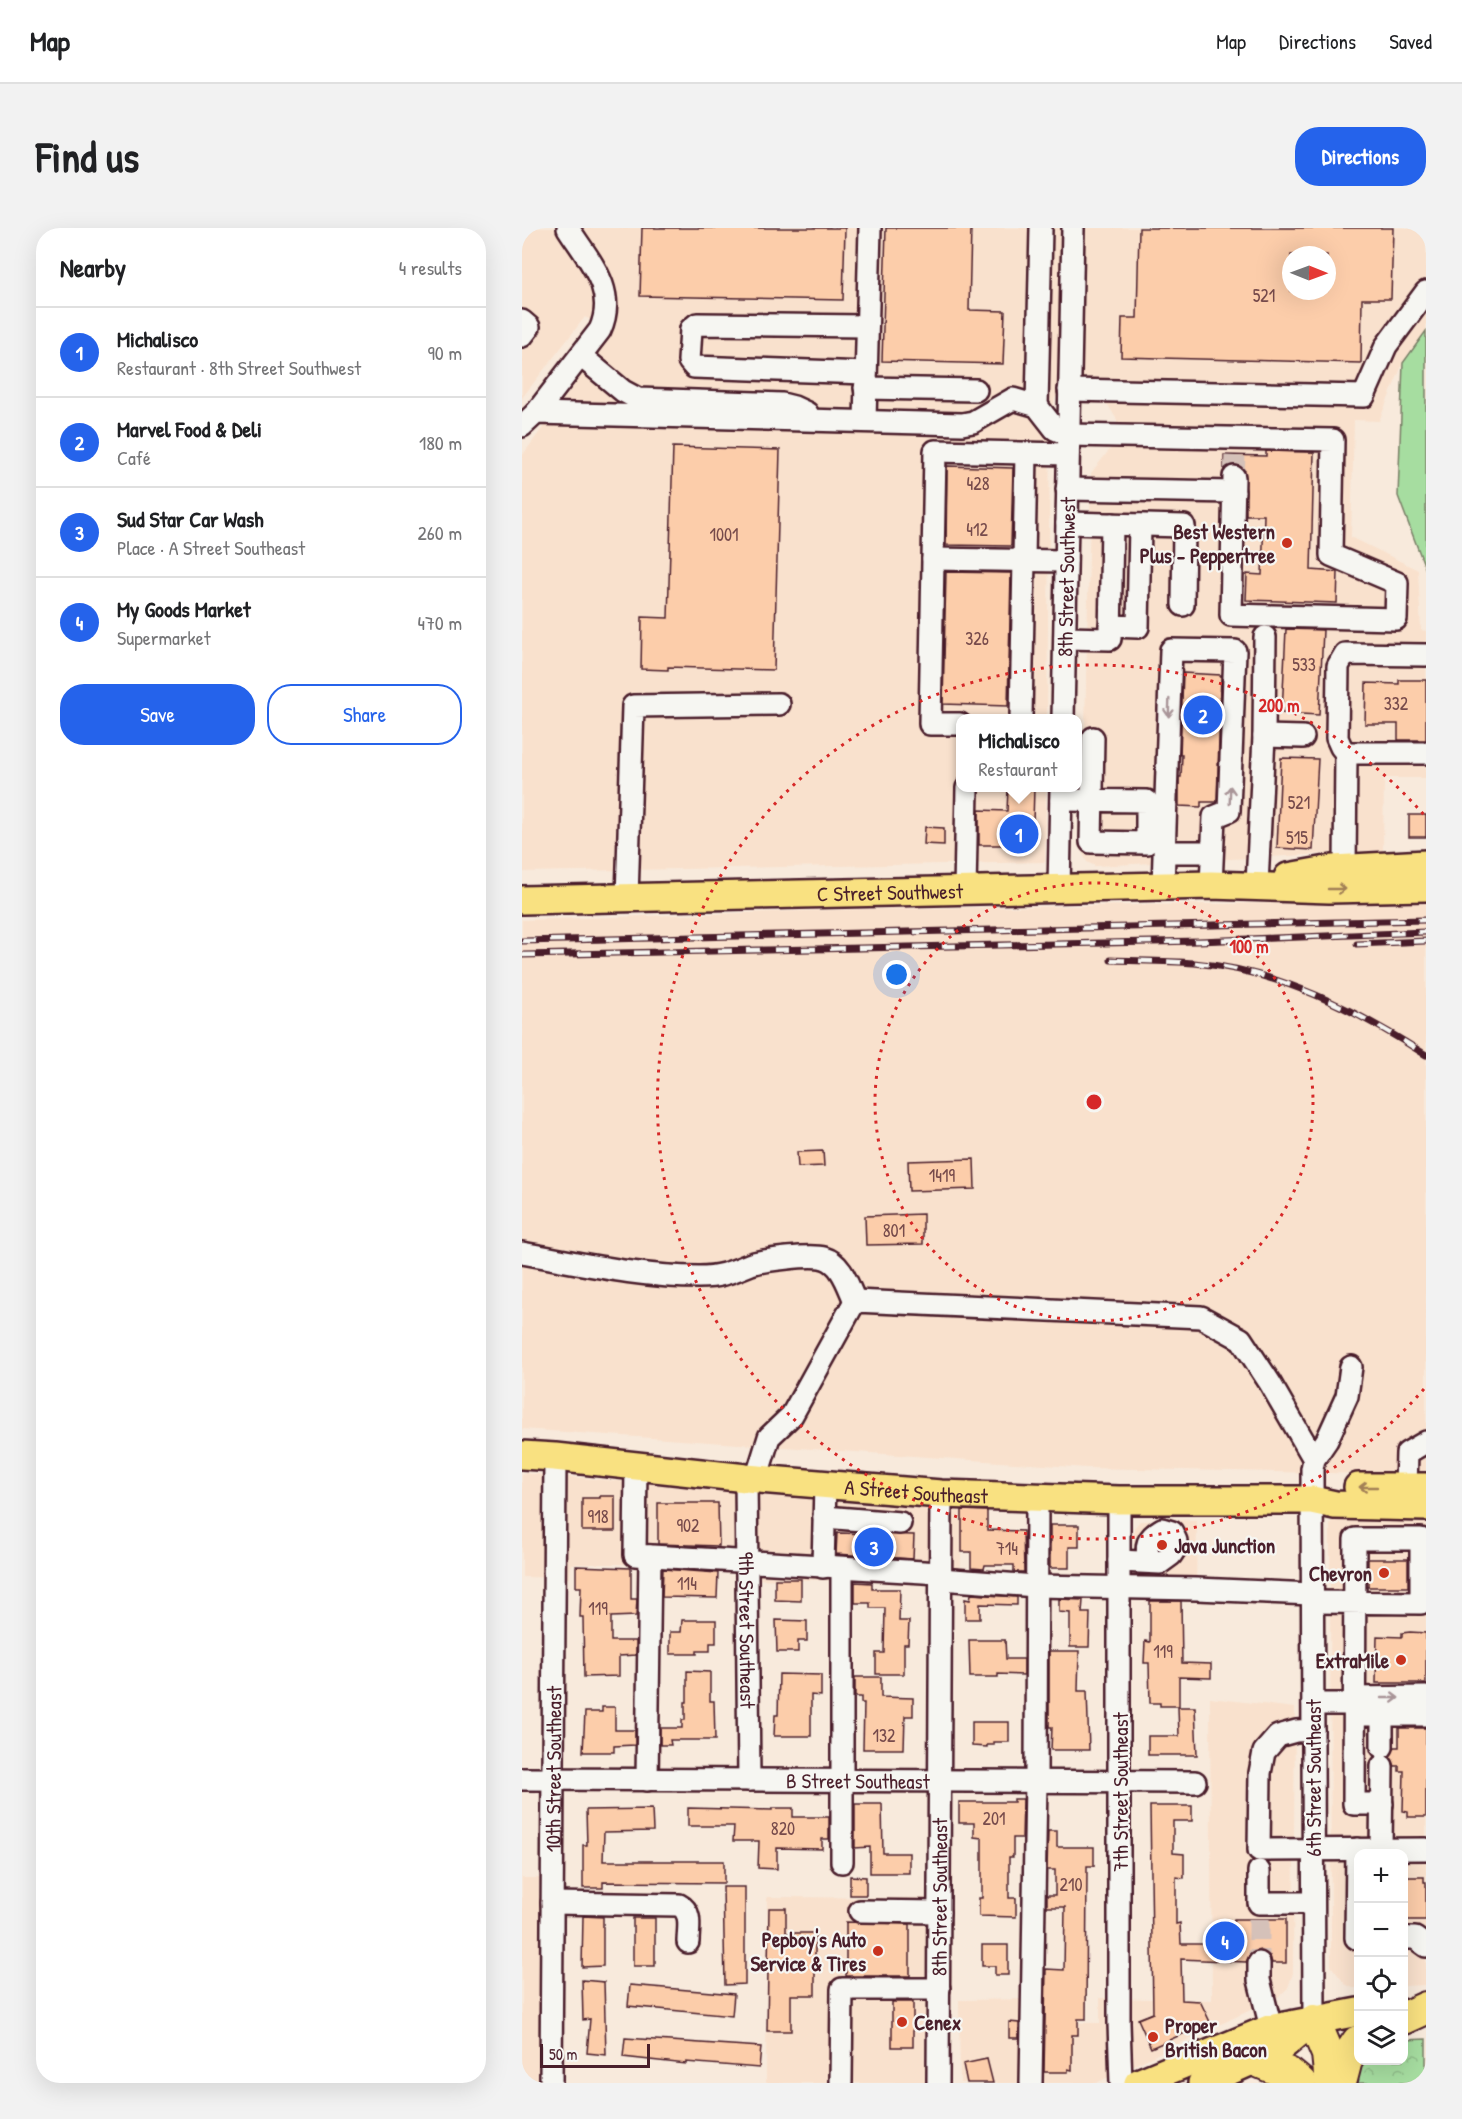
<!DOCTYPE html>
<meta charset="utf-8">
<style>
:root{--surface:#fff;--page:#f2f2f2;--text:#202124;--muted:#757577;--line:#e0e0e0;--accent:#2563eb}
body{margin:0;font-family:"Patrick Hand",sans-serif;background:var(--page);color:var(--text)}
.controls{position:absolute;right:18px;bottom:18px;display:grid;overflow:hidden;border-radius:12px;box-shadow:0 6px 24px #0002}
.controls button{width:54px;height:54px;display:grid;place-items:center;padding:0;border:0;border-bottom:2px solid var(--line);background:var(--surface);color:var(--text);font:30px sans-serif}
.compass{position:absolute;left:760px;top:18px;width:54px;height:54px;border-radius:50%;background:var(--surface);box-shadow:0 6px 24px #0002;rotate:91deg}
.scale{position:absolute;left:18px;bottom:15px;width:110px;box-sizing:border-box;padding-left:6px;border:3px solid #4a1f2b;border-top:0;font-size:16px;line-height:21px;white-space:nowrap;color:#4a1f2b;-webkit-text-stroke:4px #f6f6f2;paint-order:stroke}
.you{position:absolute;left:375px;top:747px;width:21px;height:21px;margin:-15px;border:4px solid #fff;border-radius:50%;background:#1a73e8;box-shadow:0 0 0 9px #1a73e833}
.badge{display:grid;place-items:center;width:39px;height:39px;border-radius:50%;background:var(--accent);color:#fff;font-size:20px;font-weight:700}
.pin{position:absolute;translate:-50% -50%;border:3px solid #fff;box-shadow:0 2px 6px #0006}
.popup{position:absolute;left:434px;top:486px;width:126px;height:78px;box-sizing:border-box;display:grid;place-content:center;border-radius:12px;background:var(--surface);filter:drop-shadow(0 2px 4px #0005);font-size:20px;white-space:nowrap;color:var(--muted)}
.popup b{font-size:22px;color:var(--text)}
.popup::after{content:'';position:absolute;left:50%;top:100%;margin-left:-12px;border:12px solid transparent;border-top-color:var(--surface)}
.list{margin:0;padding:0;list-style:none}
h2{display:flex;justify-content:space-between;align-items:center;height:78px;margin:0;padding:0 24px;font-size:26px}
h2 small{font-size:20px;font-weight:400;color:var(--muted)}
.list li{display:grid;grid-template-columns:39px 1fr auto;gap:18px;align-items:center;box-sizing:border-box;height:90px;padding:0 24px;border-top:2px solid var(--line)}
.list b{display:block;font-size:22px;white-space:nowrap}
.list p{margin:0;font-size:20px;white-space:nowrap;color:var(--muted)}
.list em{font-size:20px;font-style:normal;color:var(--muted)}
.actions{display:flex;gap:12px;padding:18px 24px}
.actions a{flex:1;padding:14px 0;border:2px solid var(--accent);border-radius:24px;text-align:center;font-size:21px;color:var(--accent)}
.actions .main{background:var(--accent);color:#fff}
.icon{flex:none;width:33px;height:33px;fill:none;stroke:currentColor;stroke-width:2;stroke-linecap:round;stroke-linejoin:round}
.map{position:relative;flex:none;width:904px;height:1855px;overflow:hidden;border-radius:24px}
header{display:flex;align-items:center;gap:36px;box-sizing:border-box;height:84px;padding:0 30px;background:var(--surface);border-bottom:2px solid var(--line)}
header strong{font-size:28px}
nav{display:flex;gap:33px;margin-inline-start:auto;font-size:21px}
.intro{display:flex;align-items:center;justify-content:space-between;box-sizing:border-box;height:144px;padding:0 36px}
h1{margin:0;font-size:42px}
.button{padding:15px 27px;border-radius:24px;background:var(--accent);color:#fff;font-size:21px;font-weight:700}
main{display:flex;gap:36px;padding:0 36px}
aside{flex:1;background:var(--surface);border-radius:24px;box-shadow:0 6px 24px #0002}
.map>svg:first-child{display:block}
.built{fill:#f9e1cd;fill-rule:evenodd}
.grass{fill:#a6dda0;stroke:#787e66;stroke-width:1.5}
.park{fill:url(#park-crowns);stroke:#787e66;stroke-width:1.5}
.building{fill:#fccdaa;stroke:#4a1f2b;stroke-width:1.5;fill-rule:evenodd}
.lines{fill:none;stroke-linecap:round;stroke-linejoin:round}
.minor-tunnel{stroke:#d5c1b9;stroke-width:21;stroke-dasharray:21 10;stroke-linecap:butt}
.minor-casing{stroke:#4a1f2b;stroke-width:26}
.major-casing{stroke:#4a1f2b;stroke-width:32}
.highway-casing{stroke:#4a1f2b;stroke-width:36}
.minor{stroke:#f6f6f2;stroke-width:21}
.major{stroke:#f9e181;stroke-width:27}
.highway{stroke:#f9e181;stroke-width:32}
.rail-casing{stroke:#4a1f2b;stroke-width:7}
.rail{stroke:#f6f6f2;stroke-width:4.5;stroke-dasharray:14;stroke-linecap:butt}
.oneway{stroke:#a99598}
.oneway2{stroke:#a28056}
.ring{fill:none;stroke:#d62828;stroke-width:3;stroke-dasharray:3 6}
.poi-dot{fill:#c8321e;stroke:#f6f6f2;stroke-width:2}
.labels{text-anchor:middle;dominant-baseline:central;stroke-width:4.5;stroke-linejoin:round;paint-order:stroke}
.number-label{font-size:18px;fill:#764a4b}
.poi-label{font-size:21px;font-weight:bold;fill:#4a1f2b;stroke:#f6f6f2;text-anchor:end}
.street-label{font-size:21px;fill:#4a1f2b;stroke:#f6f6f2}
.centre{fill:#d62828;stroke:#f6f6f2;stroke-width:3}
.ring-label{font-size:18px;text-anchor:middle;font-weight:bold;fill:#d62828;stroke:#f6f6f2;stroke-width:4.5;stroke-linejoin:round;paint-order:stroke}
</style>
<header>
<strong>Map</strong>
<nav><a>Map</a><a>Directions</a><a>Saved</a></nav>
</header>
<div class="intro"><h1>Find us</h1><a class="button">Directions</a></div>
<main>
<aside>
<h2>Nearby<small>4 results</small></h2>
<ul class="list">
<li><span class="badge">1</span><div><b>Michalisco</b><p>Restaurant · 8th Street Southwest</p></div><em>90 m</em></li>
<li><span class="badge">2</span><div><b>Marvel Food &amp; Deli</b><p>Café</p></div><em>180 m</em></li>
<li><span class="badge">3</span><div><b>Sud Star Car Wash</b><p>Place · A Street Southeast</p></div><em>260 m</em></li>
<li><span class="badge">4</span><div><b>My Goods Market</b><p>Supermarket</p></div><em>470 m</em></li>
</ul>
<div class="actions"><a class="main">Save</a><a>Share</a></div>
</aside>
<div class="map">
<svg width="904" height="1855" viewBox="0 0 904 1855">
<defs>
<pattern id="park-crowns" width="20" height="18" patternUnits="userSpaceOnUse" patternTransform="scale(1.5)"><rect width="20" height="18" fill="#a6dda0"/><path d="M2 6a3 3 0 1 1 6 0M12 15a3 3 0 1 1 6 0" fill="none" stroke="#90bd8a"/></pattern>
</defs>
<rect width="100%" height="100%" fill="#f8eadc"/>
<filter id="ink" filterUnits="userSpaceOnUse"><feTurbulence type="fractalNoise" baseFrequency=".0167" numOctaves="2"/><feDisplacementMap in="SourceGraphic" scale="12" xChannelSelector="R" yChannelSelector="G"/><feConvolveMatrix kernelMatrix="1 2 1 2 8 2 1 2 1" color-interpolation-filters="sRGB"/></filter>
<g filter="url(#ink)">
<g class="built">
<path d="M0,0H904V103L881,135L857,193L832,192L829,309L896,342L899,402L904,403V550H862L861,623L573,638L565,634L560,624L569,245L593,215L595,192L586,177L569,171L533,169L528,203L525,490H438V560H524L523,634L0,644V228L91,104L63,89L0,170ZM769,27H805V63H769Z"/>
<path d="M904,673V1247L565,1240L0,1201V692L344,681Z"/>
<path d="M0,1245L441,1282L438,1354L214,1351V1338L149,1336H49L48,1350L0,1349Z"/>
<path d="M818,1286H904V1757L882,1758V1626H836V1760H831L823,1756L809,1738L808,1297L810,1292Z"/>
<path d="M675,1292L674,1367H613L612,1300L618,1293Z"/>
<path d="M688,1470L773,1480L771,1745L766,1760L756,1769L574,1855H438L437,1772L515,1771V1794L578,1795V1770L690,1772Z"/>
<rect x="0" y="1650" width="17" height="205"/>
<path d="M245,1669L405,1670L403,1855H244Z"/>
</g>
<path class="grass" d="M904,103V342L876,268L881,135Z"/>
<path class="park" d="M904,1811V1855H826L836,1832H882V1812Z"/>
<g class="building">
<path d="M120,0H323L321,72L118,68Z"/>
<path d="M364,0H449L447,82L483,83L481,136L360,133Z"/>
<path d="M617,0H871L869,71H840L839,135L599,129L600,90H615ZM769,27H805V63H769Z"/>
<path d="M151,219L258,222L252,442L146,439V442L119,441L120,389L146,390Z"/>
<path d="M744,223L792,224L789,342L816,344L815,375L724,372L725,346L740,347L742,287H724L723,243L719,238L713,236L706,238L702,242V227L744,228Z"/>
<path d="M425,238L491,240L489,318L424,317Z"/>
<path d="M424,344L489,345L486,478L421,476Z"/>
<path d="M764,401L801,402L797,487L760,485Z"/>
<path d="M661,445L699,447L695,574H679V579L657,578V549H659L660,527H658Z"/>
<path d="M877,452H904V512H876V496H843L844,455L877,456Z"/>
<path d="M759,530L796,531L791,622L755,620Z"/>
<path d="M499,560H512L511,594H506L505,620H484V617H457V582L485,583L486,561L499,562Z"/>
<rect x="887" y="587" width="17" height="22"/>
<path d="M403,599L422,600V617L402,616Z"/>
<path d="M301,923L302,938L276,939L275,924Z"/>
<path d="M452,931L453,961L387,963L386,933Z"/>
<path d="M401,986V1016L344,1017L343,988Z"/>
<path d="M78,1268H93V1303H60V1270H78Z"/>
<path d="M136,1275H196L197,1318L136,1316Z"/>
<path d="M440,1282L465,1283V1302L501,1303L502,1344H492V1337H463L462,1341L449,1340V1324H440Z"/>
<path d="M528,1297H557V1319H547V1340H528Z"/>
<path d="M315,1305L392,1307L391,1331L314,1326Z"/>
<rect x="846" y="1331" width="40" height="28"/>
<path d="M54,1338L109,1340V1371H115L114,1388L89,1389V1413H114V1427L97,1428V1448L62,1449L61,1389H58L59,1359H54Z"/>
<path d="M141,1341L196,1345L195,1370L140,1369Z"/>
<path d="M253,1351H279V1373L253,1372Z"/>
<path d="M333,1354L350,1355V1361H378L377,1393H387L386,1416H382V1446H354V1425H362L363,1380H348V1375H333Z"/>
<path d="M449,1366L495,1369V1377L458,1376V1391H443V1371L448,1372Z"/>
<path d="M537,1371L561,1372L560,1385H568L567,1419H548V1385L537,1384Z"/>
<path d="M628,1373H659L660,1435L689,1436V1450L657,1449V1478H638V1475H628L627,1435H622L623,1413L628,1414Z"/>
<path d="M160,1392H194V1415H188V1423H175V1426H148V1404H159Z"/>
<path d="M254,1392L285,1393V1413H276V1424H255Z"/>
<path d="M888,1404L904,1405V1455H854L855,1408L880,1409V1405Z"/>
<path d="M447,1412H483L484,1431H502V1447L476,1446V1449H448Z"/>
<path d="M527,1423H557L556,1463H565L567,1522H529L530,1499H527Z"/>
<path d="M165,1443L188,1444V1473H192L193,1512H148L149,1517H138V1500H160V1492H163V1474H165Z"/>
<path d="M257,1446L299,1447V1468L289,1467V1508H252L253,1487H256Z"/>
<path d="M333,1449H359V1469L391,1470V1488H383L382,1521H341L342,1475H339V1469H333Z"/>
<path d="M80,1479H93V1502H113V1517L92,1518V1524H61L63,1484H80Z"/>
<path d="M656,1479H673L675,1527H626V1508H657Z"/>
<path d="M450,1494H487V1514H472V1517H465V1519L450,1518Z"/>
<path d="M877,1500H904V1589H886V1584L881,1583L882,1543H877V1538H873L868,1528L873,1519H877Z"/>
<path d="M492,1571H501L500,1610H491V1629H487V1670H494V1689L457,1688V1670H460V1610L452,1609V1595H437V1574H492Z"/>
<path d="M333,1576H360L361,1625H387V1645H348V1619L333,1620Z"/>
<path d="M628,1578H670V1593H651V1625L662,1626V1650L654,1649V1696L658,1695L659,1716H695V1696H711L712,1691H764V1735H750L748,1728L738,1722L730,1724L724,1734L659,1731L660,1772L678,1773L688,1794L629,1820L616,1791L631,1785Z"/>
<path d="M166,1580L250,1582V1580H271V1589H307V1611H300V1621L255,1620V1641L236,1640L237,1613H211L212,1598H166Z"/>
<path d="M130,1581L131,1603L82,1604L81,1633H202V1655L81,1654V1660H61V1617H65L64,1582Z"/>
<path d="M526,1603H535V1619H572V1638H565L564,1791H556V1807H550V1842L546,1841V1844H522L524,1741L542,1742L543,1679H525V1667H533V1642H525Z"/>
<path d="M328,1648L344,1649V1667H328Z"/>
<path d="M882,1649H902V1654H904V1692H882Z"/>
<path d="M201,1659H223V1756L203,1757Z"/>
<path d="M247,1680H264V1705H293V1767H269V1803H245Z"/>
<path d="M61,1688L81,1689V1738L60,1739Z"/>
<rect x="111" y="1690" width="22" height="48"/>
<path d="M324,1694L388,1696V1748H324Z"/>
<path d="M460,1717H486V1747H473V1738H460Z"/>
<path d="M60,1752L82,1754L84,1827L65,1825L68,1791L61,1792Z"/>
<path d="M108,1757L212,1766L210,1788L106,1778Z"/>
<rect x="370" y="1774" width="21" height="45"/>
<path d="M487,1794L497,1795V1810H487Z"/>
<path d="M103,1810L239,1819L237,1840L164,1834V1836L101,1829Z"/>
<path d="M465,1831L471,1855H445L441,1836Z"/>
</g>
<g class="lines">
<g class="minor-tunnel">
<path d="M712,249L713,227"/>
<path d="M737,1691V1735"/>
</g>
<defs>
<g id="minor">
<path d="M0,93L7,99L0,108"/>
<path d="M59,128L101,163L116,171L260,176L272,179L285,185"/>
<path d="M344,145L172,139L167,133L169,101L175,96L345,98"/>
<path d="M343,160L454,162"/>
<path d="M547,162L842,168L864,118L904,64"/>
<path d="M515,178L519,0"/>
<path d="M14,185L78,102C96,62 67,33 46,0"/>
<path d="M343,192L348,0"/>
<path d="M0,198L14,185L440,196L451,194L491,171L515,178L533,201L547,207L811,212L809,327L875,355L874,391L709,387L712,249"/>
<path d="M545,261L712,264"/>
<path d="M545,295L662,298L661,377"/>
<path d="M411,331L544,333"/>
<path d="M588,398L616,399L618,297"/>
<path d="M543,410L588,411L590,296"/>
<path d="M904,427L823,426L816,438L815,510L819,519L824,525H904"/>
<path d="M499,490L504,225"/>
<path id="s1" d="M541,490L551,0"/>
<path d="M438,496H408L413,223L546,226"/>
<path d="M742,508L781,509"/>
<path d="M539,572L625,573V615L569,614L571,510"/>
<path d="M643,624H690"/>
<path d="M823,640L824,525"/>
<path d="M735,657L742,508L743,409"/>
<path d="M641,658L649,422L713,423L707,583L692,589L689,657"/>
<path d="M537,661L539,560"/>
<path d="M443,663L445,560"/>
<path d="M105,670L111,478L257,476"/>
<path d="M0,1025C58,1035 117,1049 177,1049C199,1049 209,1044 229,1036C242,1032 289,1026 302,1030C320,1035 326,1058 333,1073"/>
<path d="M114,1238L113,1327L418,1345"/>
<path id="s2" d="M224,1250L227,1552"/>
<path d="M234,1251L247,1209L270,1187L333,1073L679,1089L719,1111L748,1155L792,1231"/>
<path d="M884,1259L885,1225L904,1214"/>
<path d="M597,1272V1795L599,1855"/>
<path d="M302,1289L378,1295"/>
<path d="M597,1333L638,1335L649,1327L653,1321L654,1313L650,1304L640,1301C626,1309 621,1319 629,1333"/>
<path d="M301,1339L303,1256"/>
<path d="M320,1340V1634"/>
<path d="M418,1351L514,1358L675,1361L790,1366"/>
<path d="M790,1374L899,1375V1311H833C833,1399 833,1487 832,1576H860"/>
<path d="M832,1470L904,1469"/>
<path d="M791,1476H832"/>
<path d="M833,1487H904"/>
<path d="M791,1502L774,1503L756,1508L742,1524L738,1545L737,1622L904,1621"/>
<path d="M860,1519V1487"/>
<path id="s3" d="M0,1551L673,1554"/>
<path d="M125,1552L128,1328"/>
<path d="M835,1621L834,1710H836"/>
<path d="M859,1621L860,1538"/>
<path d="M737,1643V1675H791"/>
<path d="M30,1675L157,1677C171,1684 166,1701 166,1714"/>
<path d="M338,1683L417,1684"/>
<path d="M882,1710H893L904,1718"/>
<path d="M737,1735V1752L749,1800"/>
<path d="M792,1793L790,1241L792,1231L805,1212L825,1168L829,1139"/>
<path id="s4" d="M29,1855L33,1229"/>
<path d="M319,1855L320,1761H417"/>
<path id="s5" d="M416,1855L419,1266"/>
<path d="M509,1855L514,1553L515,1269"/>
</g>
<g id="major">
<path d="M766,649L811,641L904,636"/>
<path id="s6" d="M0,672L689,657L807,661L904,659"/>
<path id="s7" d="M0,1227L33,1229L224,1250L419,1266L597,1272H790L813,1277L904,1279"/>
<path d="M836,1259H904"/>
<path d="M616,1855L747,1801L836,1784"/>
<path d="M680,1855L757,1821L791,1793"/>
</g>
<g id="highway">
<path d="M882,1790L904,1780"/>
<path d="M792,1793L806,1826L809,1855"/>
<path d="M734,1832L767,1846L778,1855"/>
<path d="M818,1855L824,1832L836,1814"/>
</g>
</defs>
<use href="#minor" class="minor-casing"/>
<use href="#major" class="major-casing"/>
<use href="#highway" class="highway-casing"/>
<use href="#minor" class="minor"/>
<use href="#major" class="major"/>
<use href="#highway" class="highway"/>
<defs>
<g id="rail">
<path d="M0,713L904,692"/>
<path d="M835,716L904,713"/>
<path d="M0,727L677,713L904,704"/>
<path d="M589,732C617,733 645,733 672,735C756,742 834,782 904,827"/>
</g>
</defs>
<use href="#rail" class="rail-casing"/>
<use href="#rail" class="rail"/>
</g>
<defs><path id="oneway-shaft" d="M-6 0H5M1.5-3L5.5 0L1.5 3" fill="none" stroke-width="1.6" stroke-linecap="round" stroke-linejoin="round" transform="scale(1.5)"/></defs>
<g class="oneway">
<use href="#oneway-shaft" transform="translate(647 480) rotate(92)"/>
<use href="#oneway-shaft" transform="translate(708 567) rotate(-88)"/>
<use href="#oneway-shaft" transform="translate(868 1470)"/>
</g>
<g class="oneway2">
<use href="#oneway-shaft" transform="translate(815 661)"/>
<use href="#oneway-shaft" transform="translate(846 1259) rotate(-180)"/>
</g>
</g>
<g class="ring">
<circle cx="572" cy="874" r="219"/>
<path d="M902 1161A437 437 0 1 1 902 587"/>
</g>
<g class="poi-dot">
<circle cx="765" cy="315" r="6"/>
<circle cx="640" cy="1317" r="6"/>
<circle cx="862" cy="1345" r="6"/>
<circle cx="879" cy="1432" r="6"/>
<circle cx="356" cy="1723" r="6"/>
<circle cx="380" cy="1794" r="6"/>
<circle cx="631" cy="1809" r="6"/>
</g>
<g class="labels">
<g class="number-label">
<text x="742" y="67">521</text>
<text x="456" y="255">428</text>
<text x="455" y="301">412</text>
<text x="202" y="306">1001</text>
<text x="455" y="410">326</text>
<text x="782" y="436">533</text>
<text x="874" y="475">332</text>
<text x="777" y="574">521</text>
<text x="775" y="609">515</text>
<text x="420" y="947">1419</text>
<text x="372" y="1002">801</text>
<text x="76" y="1288">918</text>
<text x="166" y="1297">902</text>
<text x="485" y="1320">714</text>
<text x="165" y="1355">114</text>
<text x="76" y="1380">119</text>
<text x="641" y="1423">119</text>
<text x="362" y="1507">132</text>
<text x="472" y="1590">201</text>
<text x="261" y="1600">820</text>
<text x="549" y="1656">210</text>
</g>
<g class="poi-label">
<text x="753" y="303">Best Western<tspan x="753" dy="24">Plus - Peppertree</tspan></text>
<text x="652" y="1317" text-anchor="start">Java Junction</text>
<text x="850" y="1345">Chevron</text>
<text x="867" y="1432">ExtraMile</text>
<text x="344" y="1711">Pepboy's Auto<tspan x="344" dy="24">Service &amp; Tires</tspan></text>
<text x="392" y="1794" text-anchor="start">Cenex</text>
<text x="643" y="1797" text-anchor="start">Proper<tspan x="643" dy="24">British Bacon</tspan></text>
</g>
<g class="street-label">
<text stroke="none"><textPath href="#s1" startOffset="141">8th Street Southwest</textPath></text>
<text stroke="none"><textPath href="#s6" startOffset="368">C Street Southwest</textPath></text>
<text stroke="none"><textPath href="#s7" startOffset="396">A Street Southeast</textPath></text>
<text stroke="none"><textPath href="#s2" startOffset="152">9th Street Southeast</textPath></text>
<text stroke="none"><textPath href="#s4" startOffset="314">10th Street Southeast</textPath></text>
<text transform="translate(791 1550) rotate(-90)">6th Street Southeast</text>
<text stroke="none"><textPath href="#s3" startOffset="336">B Street Southeast</textPath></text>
<text transform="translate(598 1564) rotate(-90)">7th Street Southeast</text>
<text stroke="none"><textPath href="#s5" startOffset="186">8th Street Southeast</textPath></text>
</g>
</g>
<circle cx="572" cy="874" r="9" class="centre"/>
<g class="ring-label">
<text x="757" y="484">200 m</text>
<text x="727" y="725">100 m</text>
</g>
</svg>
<div class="controls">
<button>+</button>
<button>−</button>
<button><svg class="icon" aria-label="locate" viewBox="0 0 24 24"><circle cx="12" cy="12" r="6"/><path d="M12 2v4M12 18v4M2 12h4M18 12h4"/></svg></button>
<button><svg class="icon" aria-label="layers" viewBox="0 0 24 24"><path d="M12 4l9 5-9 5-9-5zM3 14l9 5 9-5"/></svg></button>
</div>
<svg class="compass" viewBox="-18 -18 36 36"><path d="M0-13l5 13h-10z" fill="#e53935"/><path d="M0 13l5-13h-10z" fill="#757577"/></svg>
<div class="scale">50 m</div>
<div class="you"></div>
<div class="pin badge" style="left:497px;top:606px">1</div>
<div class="popup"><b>Michalisco</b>Restaurant</div>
<div class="pin badge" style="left:681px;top:487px">2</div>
<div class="pin badge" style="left:352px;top:1319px">3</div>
<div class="pin badge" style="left:703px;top:1713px">4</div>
</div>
</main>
